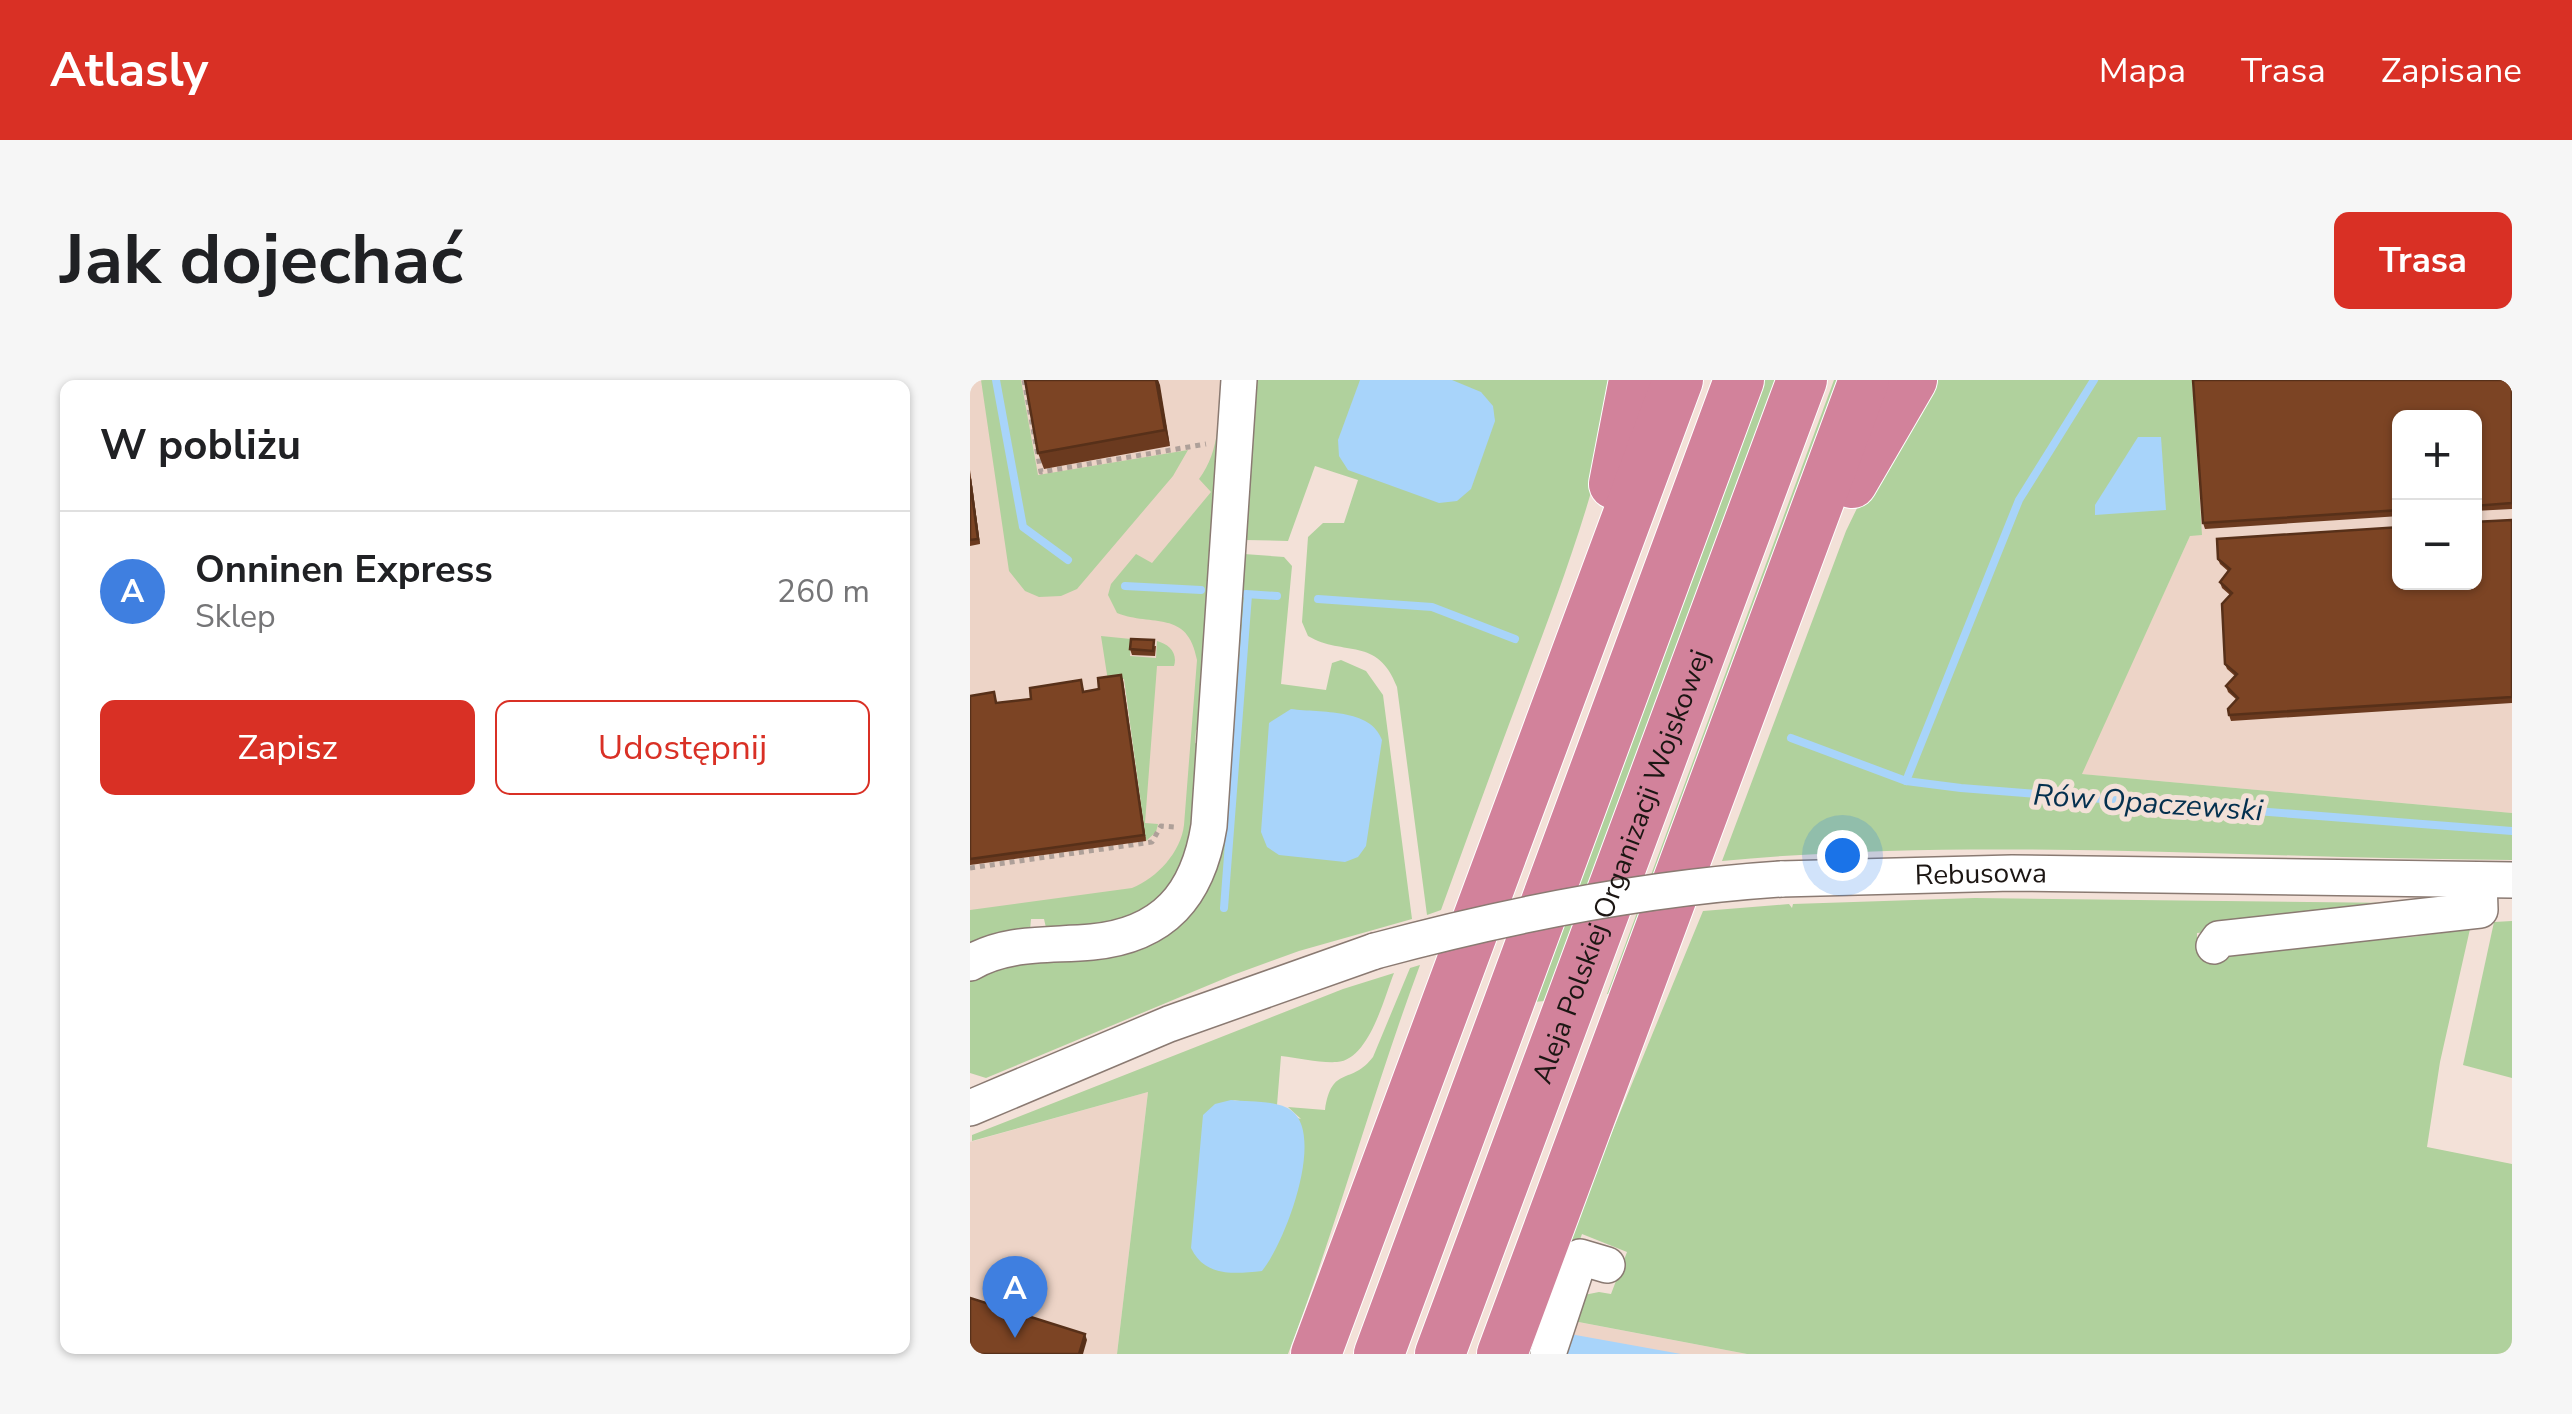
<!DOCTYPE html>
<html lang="pl">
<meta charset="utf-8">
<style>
:root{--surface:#fff;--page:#f6f6f6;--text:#202124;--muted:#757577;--line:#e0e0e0;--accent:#d93025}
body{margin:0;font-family:"Nunito Sans",sans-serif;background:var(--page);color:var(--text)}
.controls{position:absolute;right:30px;top:30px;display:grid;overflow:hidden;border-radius:15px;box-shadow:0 2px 8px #0004}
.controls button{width:90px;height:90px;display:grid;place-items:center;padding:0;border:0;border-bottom:2px solid var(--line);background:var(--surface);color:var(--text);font:50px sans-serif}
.you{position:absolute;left:872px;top:475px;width:35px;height:35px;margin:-25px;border:8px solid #fff;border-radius:50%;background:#1a73e8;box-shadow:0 0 0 15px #1a73e833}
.badge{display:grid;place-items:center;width:65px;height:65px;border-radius:50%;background:var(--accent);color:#fff;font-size:32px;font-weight:700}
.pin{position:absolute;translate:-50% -82px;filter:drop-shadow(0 2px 5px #0008)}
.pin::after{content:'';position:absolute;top:52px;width:35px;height:30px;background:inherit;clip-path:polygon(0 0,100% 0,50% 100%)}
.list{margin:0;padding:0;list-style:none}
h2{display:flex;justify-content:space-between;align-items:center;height:130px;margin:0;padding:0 40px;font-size:42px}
h2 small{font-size:32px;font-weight:400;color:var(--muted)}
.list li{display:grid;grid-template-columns:65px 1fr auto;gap:30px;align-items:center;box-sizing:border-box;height:160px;padding:0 40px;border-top:2px solid var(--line)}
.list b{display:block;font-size:38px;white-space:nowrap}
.list p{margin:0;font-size:32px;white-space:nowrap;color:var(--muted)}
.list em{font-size:32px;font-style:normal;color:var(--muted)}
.actions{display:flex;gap:20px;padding:30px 40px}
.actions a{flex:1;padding:22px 0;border:2px solid var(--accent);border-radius:15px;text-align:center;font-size:35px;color:var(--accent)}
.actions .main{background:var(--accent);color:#fff}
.map{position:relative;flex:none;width:1542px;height:974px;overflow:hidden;border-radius:15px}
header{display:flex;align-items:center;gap:60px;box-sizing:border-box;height:140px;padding:0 50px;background:var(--accent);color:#fff}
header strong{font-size:48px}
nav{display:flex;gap:55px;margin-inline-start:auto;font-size:35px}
.intro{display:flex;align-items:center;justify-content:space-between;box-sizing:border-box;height:240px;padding:0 60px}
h1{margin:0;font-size:70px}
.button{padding:25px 45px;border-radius:15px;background:var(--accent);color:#fff;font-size:35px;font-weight:700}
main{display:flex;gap:60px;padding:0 60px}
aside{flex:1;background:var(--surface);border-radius:15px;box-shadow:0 2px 8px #0004}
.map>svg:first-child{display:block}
.built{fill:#edd4c7;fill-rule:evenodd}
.green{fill:#b0d19d}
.water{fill:#a8d4fa}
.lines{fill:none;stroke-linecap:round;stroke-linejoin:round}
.stream{stroke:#a8d4fa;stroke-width:8}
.minor-casing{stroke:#8a7a72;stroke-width:38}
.highway-casing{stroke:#fff;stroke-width:52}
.path{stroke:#aea099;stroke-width:5;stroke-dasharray:5 5;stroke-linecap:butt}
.minor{stroke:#fff;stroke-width:35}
.highway{stroke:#d2829b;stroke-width:50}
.minor-bridge-casing{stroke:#8a7a72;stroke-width:38;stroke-linecap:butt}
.minor-bridge{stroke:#fff;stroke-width:35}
.wall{fill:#6b3a1f}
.shaded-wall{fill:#573019}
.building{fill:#7c4424;stroke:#573019;stroke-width:2.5}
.labels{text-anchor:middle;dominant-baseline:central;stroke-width:10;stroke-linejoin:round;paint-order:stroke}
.street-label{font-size:28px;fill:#1c1613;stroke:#f3e1d8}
.water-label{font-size:30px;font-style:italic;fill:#04304f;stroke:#f3e1d8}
</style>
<header>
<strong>Atlasly</strong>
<nav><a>Mapa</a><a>Trasa</a><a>Zapisane</a></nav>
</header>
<div class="intro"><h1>Jak dojechać</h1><a class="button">Trasa</a></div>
<main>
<aside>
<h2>W pobliżu<small></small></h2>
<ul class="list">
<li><span class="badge" style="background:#3f7fe0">A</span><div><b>Onninen Express</b><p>Sklep</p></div><em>260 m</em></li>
</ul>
<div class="actions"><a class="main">Zapisz</a><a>Udostępnij</a></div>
</aside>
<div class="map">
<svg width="1542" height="974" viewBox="0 0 1542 974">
<rect width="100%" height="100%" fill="#f3e1d8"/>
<g class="built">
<path d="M0,0H252L214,463L151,535L0,542Z"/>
<path d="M1176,0H1542V433L1111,394L1220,156L1071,164ZM1430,38H1504V202H1430Z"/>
<path d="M178,712L147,974H0V762Z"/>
<path d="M597,940L777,974H592Z"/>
</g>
<g class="green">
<path d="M11,0H51L68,95L218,70L203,96L107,209L91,216L69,217L55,211L39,191Z"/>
<path d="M251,0H263L234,348L226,350L225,363L230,365L229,452L183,535L77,552L74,539H61L60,551L0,574V530L162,508C187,498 211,472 214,445L227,280C218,229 182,247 147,233L138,215L141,204L166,174L182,183L241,112L229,99C251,70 248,35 251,0Z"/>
<path d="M278,0H648C629,106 591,206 553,307C525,381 498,456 471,530L457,535L427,307C408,256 374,277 338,256L332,242L338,157L353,143H374L388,100L345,86L318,161L276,160Z"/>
<path d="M793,0H806L575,621L563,622Z"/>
<path d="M864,0H875L646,614H637Z"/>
<path d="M958,0H1222L1232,155L1220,156L1112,394L1542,433V480C1282,479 1011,456 752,481L876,151L905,91Z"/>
<path d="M274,174L314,177L322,186L311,304L356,310L362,283L371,280L396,291L413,315L442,539L329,571L263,595L16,698L0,693V596L205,541Z"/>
<path d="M131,256L161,259L160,276L186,278L187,261C199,264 208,273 204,286H187L175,443L188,444L186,452L176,461L154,299L138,301Z"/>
<path d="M1005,518L1429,523L1492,528L1227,553V572L1442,557L1500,549L1470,682L1457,767L1542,784V974H777L598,940L614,915L629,912L641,914L657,872L612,854L569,974H556L603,847L733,531L819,524L822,528L823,524Z"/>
<path d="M1542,541V698L1493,685L1524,542Z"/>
<path d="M450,585C402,714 367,846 318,974H147L178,712L2,761V755L373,609L424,593C414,618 399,680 367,682C349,683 329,678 311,676L307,725L261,720L331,739L318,727L355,730C362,684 381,706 403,677L440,588Z"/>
</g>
<g class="water">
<path d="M390,0H482L511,12L523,26L525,41L501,109L487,121L469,123L378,90L369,76L368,60Z"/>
<path d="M1168,57H1191L1196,130L1125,135V125Z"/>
<path d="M321,329C351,333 401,328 412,360L396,466L388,477L375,482L309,475L297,467L291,452L299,343Z"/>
<path d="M261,720C278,722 309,720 322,731C355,757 315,863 292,891C263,894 235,897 221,868L233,735L245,724Z"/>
<path d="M600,954L711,974H596Z"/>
</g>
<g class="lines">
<g class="stream">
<path d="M26,0L53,147L98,180"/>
<path d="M155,206L231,210"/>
<path d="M276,214L307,216"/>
<path d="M348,219L462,227L545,259"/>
<path d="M821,358L936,401L991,408L1542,451"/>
<path d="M936,401L1049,120L1124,0"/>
<path d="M254,528L278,215"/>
</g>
<defs>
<g id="minor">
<path id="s1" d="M811,499L1042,493L1542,500"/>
<path d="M1244,566L1249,559L1510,530L1509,500"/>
<path d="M0,583C38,561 79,566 122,562C194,555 228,515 239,446L269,0"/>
<path d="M0,728L199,644L405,571"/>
<path d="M578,974L610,877L637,885"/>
</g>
<g id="highway">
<path d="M882,103L942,0"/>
<path d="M644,104L664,0"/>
<path d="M346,974L708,0"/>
<path d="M409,974L769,0"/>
<path id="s2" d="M470,974L832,0"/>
<path d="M532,974L894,0"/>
</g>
</defs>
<use href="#minor" class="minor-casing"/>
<use href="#highway" class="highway-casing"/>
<g class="path">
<path d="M54,0L71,92L236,64"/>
<path d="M0,488L182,462L191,446L204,447"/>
</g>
<use href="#minor" class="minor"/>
<use href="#highway" class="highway"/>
<defs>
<path id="minor-bridge" d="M405,571C538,535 673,508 811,499"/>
</defs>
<use href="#minor-bridge" class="minor-bridge-casing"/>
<use href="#minor-bridge" class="minor-bridge"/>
</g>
<g class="wall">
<path d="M55,0H188L200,66L74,89L68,73Z"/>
<path d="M1223,0H1542V129L1504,131V38H1430V136L1235,149L1233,143Z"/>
<path d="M0,90L10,164L0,166Z"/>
<path d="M1542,140V323L1261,341L1259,335L1267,320L1258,312L1256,306L1265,296L1257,289L1255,284L1260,215L1252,208L1250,202L1258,191L1250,184L1248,179Z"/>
<path d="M186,266L185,276L162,275L160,269Z"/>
<path d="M151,295L176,461L0,485V316L24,312L27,323L61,319L111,300L114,311L129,309Z"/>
</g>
<g class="shaded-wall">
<path d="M186,0H188L190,5L200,66L195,50Z"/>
<path d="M0,90L10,164L8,159Z"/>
<path d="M151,295L153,300L176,461L174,455Z"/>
<path d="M115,954L117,960L113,974H109Z"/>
</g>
<g class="building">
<path d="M55,0H186L195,50L68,73Z"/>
<path d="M1223,0H1542V123L1504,126V38H1430V130L1233,143Z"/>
<path d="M0,99L8,159L0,160Z"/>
<path d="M1542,140V317L1259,335L1258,329L1268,318L1256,306L1267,294L1255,284L1252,224L1262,213L1250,202L1260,189L1248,179L1247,159L1430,147V202H1504V142Z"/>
<path d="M161,259L184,260L183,271L160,269Z"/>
<path d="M151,295L174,455L0,479V316L24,312L26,323L61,319L60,308L111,300L113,312L129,309L128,298Z"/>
<path d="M0,918L115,954L109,974H0Z"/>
</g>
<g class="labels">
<g class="street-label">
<text stroke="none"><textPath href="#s2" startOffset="520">Aleja Polskiej Organizacji Wojskowej</textPath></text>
<text stroke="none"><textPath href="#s1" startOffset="200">Rebusowa</textPath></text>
</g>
<g class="water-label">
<text transform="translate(1178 423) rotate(4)">Rów Opaczewski</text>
</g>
</g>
</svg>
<div class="controls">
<button>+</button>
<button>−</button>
</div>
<div class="you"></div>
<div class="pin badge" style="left:45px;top:958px;background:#3f7fe0">A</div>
</div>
</main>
